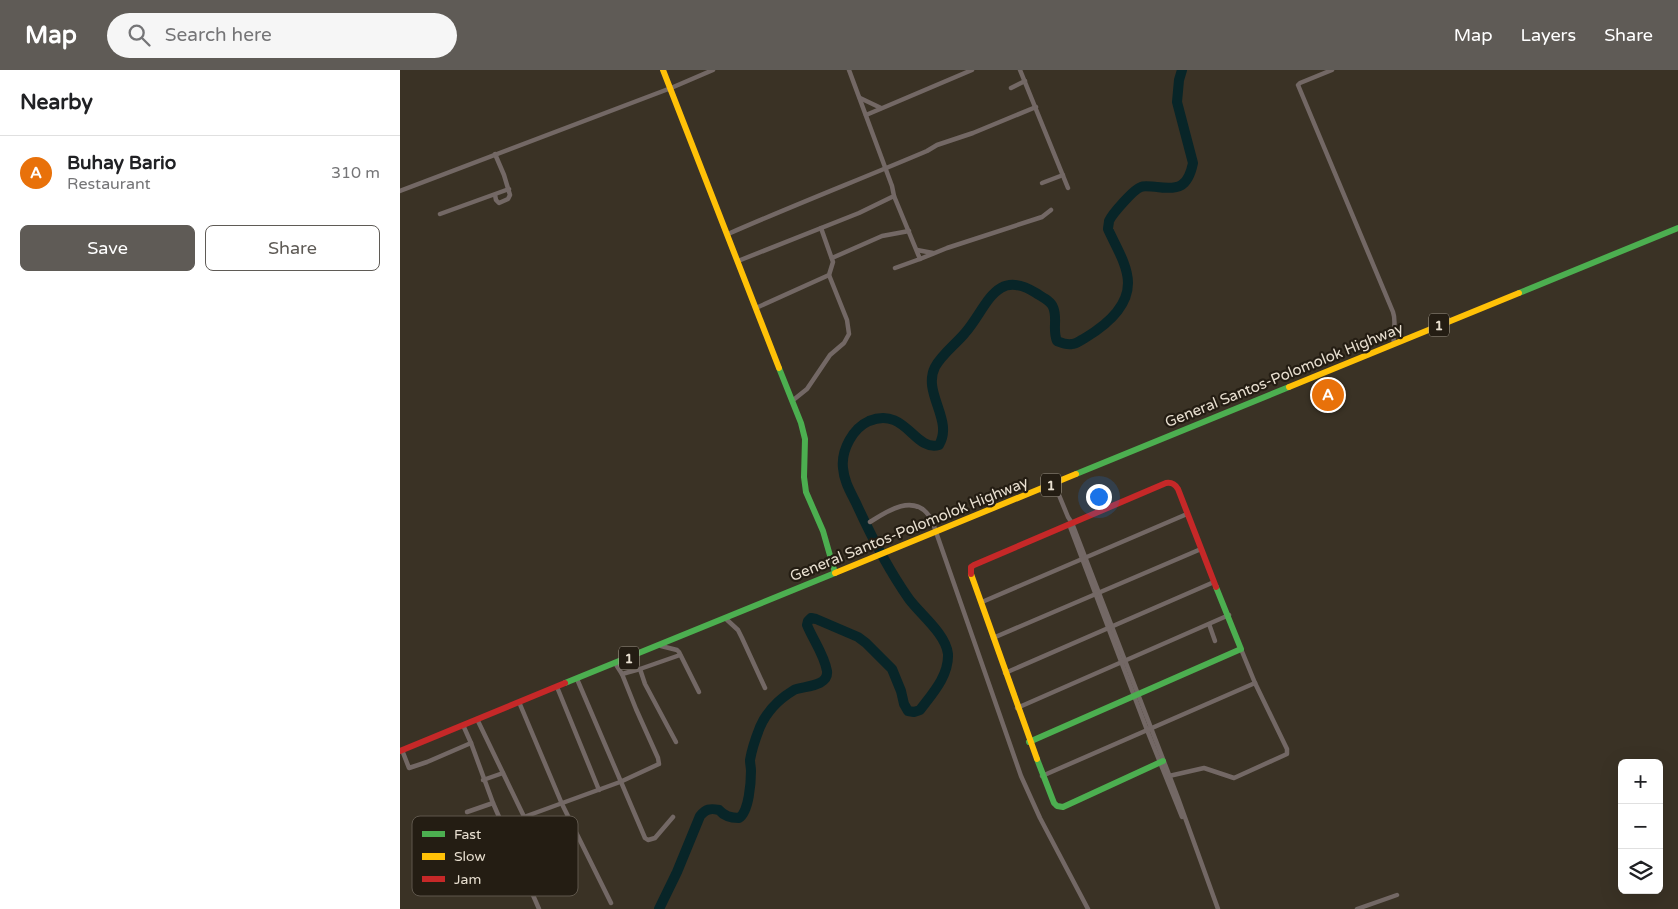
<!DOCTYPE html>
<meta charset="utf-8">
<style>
:root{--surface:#fff;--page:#f6f6f6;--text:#202124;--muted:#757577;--line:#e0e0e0;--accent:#5f5b56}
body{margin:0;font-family:"Varela Round",sans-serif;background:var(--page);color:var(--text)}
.controls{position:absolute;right:15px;bottom:15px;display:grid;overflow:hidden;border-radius:8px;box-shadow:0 5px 20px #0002}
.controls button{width:45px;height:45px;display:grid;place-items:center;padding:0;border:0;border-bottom:1px solid var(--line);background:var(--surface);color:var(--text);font:25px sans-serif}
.you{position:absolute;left:698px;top:426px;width:18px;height:18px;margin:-12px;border:4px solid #fff;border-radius:50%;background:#1a73e8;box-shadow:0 0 0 8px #1a73e833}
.badge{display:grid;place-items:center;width:32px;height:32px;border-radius:50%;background:var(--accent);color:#fff;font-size:16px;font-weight:700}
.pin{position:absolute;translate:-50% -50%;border:2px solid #fff;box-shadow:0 1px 5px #0006}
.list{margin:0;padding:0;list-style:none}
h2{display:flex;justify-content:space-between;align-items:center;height:65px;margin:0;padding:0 20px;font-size:21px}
h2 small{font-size:16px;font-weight:400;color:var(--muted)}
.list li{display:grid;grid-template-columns:32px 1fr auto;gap:15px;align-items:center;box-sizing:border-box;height:75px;padding:0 20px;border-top:1px solid var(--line)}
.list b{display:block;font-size:19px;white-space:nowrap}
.list p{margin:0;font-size:16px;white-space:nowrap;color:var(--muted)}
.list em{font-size:16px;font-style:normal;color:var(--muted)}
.actions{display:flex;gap:10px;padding:15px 20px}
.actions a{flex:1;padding:11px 0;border:1px solid var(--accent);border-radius:8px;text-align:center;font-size:18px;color:var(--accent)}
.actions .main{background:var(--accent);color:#fff}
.icon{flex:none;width:28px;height:28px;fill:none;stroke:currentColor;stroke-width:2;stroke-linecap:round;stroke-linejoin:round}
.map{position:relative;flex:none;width:1278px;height:839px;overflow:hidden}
header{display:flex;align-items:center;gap:30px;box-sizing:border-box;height:70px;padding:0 25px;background:var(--accent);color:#fff}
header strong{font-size:24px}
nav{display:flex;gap:28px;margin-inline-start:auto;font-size:18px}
.search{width:350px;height:45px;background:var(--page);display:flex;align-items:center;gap:12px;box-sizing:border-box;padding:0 18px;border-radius:28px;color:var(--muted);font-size:19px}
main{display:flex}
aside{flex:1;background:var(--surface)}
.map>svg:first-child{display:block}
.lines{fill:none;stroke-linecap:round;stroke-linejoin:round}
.river{stroke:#082528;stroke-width:10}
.street{stroke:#736865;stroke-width:4.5}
.fast{stroke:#4caf50;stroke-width:6}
.slow{stroke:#ffc107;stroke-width:6}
.jam{stroke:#c62828;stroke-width:6}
.labels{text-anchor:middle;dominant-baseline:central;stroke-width:4.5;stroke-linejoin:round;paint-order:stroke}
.shield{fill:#241d13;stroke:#ada597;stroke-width:1}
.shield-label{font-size:14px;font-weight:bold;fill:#e8dfd0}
.street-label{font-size:15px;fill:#e8dfd0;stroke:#241d13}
.key{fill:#241d13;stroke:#5f574c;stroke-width:1}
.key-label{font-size:14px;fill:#e8dfd0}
</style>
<header>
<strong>Map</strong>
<div class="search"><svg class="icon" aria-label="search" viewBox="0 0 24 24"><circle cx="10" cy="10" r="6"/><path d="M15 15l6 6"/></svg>Search here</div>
<nav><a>Map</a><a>Layers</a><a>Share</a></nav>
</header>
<main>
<aside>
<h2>Nearby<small></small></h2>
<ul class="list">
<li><span class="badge" style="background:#e8710a">A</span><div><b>Buhay Bario</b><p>Restaurant</p></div><em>310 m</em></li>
</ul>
<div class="actions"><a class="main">Save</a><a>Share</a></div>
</aside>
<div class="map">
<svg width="1278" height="839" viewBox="0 0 1278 839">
<rect width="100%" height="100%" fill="#3a3225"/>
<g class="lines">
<path class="river" d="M259,839L277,802L300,746C306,739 310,738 319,740C324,746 331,748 339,748C349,742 351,712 351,701C351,697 350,694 350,690C352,678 356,667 360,657C367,641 379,629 394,620C402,616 429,617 427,601C424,584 413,570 407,555L408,551L411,548L416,549L458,567L466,573L492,599L501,621L504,634L508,641L514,642L520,640C532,624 549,606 548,584C546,564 520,544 509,529C488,499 471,466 456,433C450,421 444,411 443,398C441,380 453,358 469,351C506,336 514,382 539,375C554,350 522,323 535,297C542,284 556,274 565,263C587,238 595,197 636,223C642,227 651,231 653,237C658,248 652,260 657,271C662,273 666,275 672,274C676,274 681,270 685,268C705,256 728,237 728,213C728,195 715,175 708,159C708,157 709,153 709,151C712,144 734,119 741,117C745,115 752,117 757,117C779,120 788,117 793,93L777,32L779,10L782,0"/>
<g class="street">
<path d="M620,0L668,118"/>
<path d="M932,0L900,13L898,15L993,242C997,253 992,263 994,274"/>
<path d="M611,18L625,11"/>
<path d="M460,28L481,38"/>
<path d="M466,45L572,0"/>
<path d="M642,113L663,105"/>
<path d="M0,121L271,18L313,0"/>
<path d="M95,125L96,130L99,133L108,129L110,125L104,105L95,84"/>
<path d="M494,126L520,189L495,198"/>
<path d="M40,144L109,119"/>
<path d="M328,164C394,135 461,109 527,81L537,75L573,63L636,37"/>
<path d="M517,180L533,183"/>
<path d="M432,188L482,166L509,161"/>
<path d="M520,189L547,178L642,147L651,140"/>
<path d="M338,191L459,143L494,126L492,116L449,0"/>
<path d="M356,238L429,205L433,192L421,158"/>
<path d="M392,331L407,319L430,285L444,273L449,264L447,250L429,205"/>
<path d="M654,413L668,447L672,453L778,728L818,839"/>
<path d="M470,452C487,441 514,423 530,447C533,451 534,457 536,462L621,706L640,748L688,839"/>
<path d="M669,454L747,660L782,747"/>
<path d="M582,532L787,444"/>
<path d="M325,548L338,560L342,568L365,618"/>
<path d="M809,554L815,571"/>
<path d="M593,568L801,479"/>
<path d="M261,576L277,580L279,582L299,622"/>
<path d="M215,593L222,604L240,599L280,585"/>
<path d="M240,599L245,614L276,672"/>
<path d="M605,603L814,512"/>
<path d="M177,609L245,768L248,770L255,768L273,747"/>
<path d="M157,617L199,720"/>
<path d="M119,632L162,734L211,833"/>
<path d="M617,638L829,545"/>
<path d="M77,649L157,815"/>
<path d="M63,655L71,673L93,733L139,839"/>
<path d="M2,680L9,698L27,692L71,673"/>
<path d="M642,706L855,613"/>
<path d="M769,706L804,698L834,708L887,684V679L855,613L841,579"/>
<path d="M83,710L103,703"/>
<path d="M67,742L93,733"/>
<path d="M101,752L112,755L124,747L220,712L259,694L258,688L236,639L222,604"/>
<path d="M957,839L997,825"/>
</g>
<g class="fast">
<path d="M1119,223L1278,158"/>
<path d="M379,298L401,353L405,369L404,407L406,422L423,461L435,503"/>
<path d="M676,404L889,317"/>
<path d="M165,613L435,503"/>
<path d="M629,672L841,579L816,517"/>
<path d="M637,689L654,733L657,736L663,737L763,691"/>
</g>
<g class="slow">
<path d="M263,0L379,298"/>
<path d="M889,317L1119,223"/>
<path d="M435,503L676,404"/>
<path d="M571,504L637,689"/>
</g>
<g class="jam">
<path d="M571,504V497L574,495L766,413C772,412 775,414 778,419L816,517"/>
<path d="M0,681L165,613"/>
</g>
</g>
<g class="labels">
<g class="shield">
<rect x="1029" y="243.5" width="20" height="23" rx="4"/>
<rect x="641" y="403.5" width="20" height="23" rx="4"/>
<rect x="219" y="576.5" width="20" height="23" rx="4"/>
</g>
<g class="shield-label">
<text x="1039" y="255">1</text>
<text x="651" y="415">1</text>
<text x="229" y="588">1</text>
</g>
<g class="street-label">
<text transform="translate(884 305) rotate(-22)">General Santos-Polomolok Highway</text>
<text transform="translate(509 459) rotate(-22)">General Santos-Polomolok Highway</text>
</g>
</g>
<rect x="12" y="746" width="166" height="80" rx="8" class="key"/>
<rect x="22" y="761" width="23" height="6" fill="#4caf50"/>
<rect x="22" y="783" width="23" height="7" fill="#ffc107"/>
<rect x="22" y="806" width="23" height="6" fill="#c62828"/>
<g class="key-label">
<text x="54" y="769">Fast</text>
<text x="54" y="791">Slow</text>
<text x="54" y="814">Jam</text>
</g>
</svg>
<div class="controls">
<button>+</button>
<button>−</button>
<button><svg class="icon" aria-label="layers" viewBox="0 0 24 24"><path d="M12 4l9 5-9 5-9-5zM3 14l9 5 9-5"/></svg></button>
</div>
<div class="you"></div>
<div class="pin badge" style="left:928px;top:325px;background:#e8710a">A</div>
</div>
</main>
